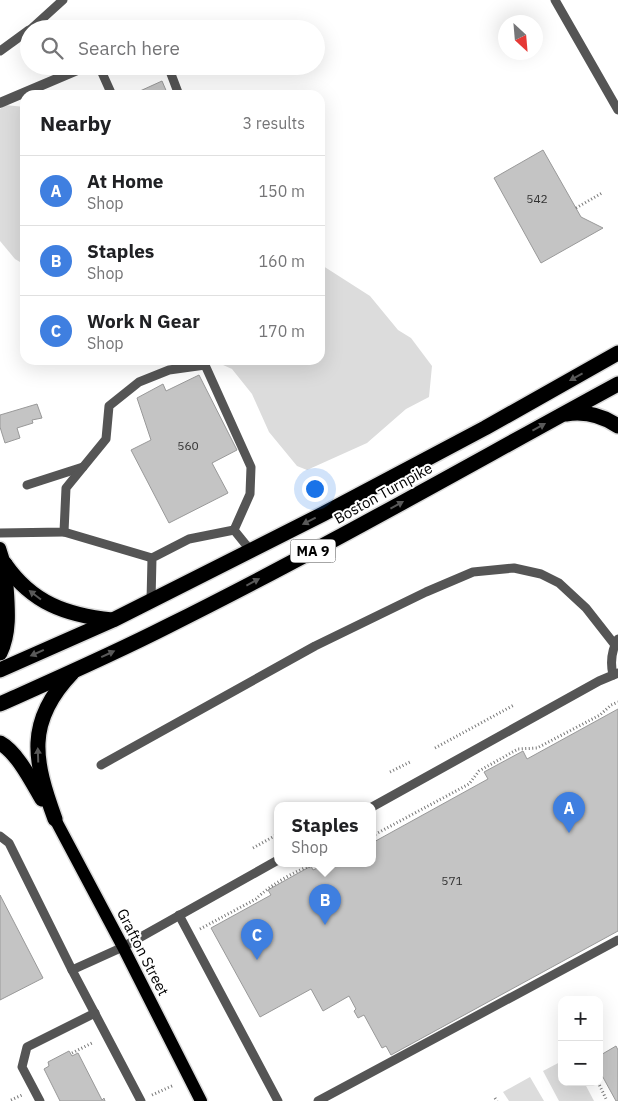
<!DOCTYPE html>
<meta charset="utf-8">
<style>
:root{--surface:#fff;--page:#f2f2f2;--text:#202124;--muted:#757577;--line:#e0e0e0;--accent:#d93025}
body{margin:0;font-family:"IBM Plex Sans",sans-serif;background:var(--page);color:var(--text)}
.controls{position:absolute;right:15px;bottom:15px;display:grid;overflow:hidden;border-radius:10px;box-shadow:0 5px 20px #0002}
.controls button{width:45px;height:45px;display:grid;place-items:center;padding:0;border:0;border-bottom:1px solid var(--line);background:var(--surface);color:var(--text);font:25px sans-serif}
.compass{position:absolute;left:498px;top:15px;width:45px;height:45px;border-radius:50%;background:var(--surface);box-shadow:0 5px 20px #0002;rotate:154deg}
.you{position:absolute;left:314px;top:488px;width:18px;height:18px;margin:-12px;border:4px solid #fff;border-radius:50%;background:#1a73e8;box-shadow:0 0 0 8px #1a73e833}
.badge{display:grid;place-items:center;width:32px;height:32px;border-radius:50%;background:var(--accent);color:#fff;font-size:16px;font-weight:700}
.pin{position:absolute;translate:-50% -41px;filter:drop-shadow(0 1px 2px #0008)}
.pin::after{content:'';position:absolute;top:26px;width:18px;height:15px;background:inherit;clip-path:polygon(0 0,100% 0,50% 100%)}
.popup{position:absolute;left:274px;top:802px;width:102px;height:65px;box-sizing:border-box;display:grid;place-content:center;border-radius:10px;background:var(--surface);filter:drop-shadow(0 1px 4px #0005);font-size:16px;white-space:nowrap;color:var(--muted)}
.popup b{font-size:19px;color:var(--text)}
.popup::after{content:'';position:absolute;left:50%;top:100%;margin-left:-10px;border:10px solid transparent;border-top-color:var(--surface)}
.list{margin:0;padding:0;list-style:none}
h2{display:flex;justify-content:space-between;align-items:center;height:65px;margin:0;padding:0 20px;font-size:21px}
h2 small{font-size:16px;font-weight:400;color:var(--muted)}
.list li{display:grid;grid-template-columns:32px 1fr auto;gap:15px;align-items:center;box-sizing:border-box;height:70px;padding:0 20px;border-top:1px solid var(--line)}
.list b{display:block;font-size:19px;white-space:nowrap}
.list p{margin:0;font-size:16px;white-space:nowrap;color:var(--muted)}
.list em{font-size:16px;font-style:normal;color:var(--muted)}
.icon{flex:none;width:28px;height:28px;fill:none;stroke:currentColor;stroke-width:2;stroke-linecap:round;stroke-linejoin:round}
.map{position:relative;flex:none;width:618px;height:1101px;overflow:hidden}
.search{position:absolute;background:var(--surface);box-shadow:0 5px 20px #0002;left:20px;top:20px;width:305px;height:55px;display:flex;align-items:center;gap:12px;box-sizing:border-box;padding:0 18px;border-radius:28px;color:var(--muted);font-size:19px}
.panel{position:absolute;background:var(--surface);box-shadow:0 5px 20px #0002;left:20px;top:90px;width:305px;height:275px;border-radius:15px}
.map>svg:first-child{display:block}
.green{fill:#dcdcdc}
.building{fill:#c4c4c4;stroke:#999}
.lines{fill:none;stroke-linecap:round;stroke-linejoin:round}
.primary-casing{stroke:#dbdbdb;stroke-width:15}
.highway-casing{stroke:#dbdbdb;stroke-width:18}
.path{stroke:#777;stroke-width:3;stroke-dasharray:1 2.5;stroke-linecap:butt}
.lane{stroke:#555;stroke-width:9}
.street{stroke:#555;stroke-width:10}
.primary{stroke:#000;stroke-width:12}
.highway{stroke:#000;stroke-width:15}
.oneway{fill:#595959}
.labels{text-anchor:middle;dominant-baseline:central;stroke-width:4;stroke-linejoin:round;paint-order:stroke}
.number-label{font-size:12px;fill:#313131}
.shield{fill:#fff;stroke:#4c4c4c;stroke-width:1}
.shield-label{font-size:14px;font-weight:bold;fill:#000}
.street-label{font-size:15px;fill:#000;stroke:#fff}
</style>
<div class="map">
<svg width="618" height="1101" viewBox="0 0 618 1101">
<rect width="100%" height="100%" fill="#fff"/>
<g class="green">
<path d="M5,105L25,107V265L15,259L0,241V109Z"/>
<path d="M320,264L370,296L398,330L411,338L432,366L429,397L406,409L367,443L307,470L297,466L269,432L252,394L232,369L212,360H320Z"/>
<path d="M562,1061V1082H584L594,1101H559L543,1071Z"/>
<path d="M530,1077L544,1101H509L503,1092Z"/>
</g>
<g class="building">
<path d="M162,81L168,95H142L140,91Z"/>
<path d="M543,150L581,217L603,228L541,263L494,178Z"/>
<path d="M199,375L237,450L212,463L228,493L169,523L131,450L151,440L137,398L163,384L166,391Z"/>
<path d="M37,404L42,418L32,420L33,423L17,428L20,438L5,443L0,427V415Z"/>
<path d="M618,709V931L391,1055L386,1046L382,1048L364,1015L358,1018L354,1011L356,1009L349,996L323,1011L311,989L260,1017L211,928L271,895L268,890L311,866L313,870L326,864H372V843L488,779L484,772L523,751L527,759Z"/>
<path d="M0,895L43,978L0,1000Z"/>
<path d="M616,1046L618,1050V1101H616L599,1070V1056Z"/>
<path d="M69,1051L72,1056L78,1053L102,1100L104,1098L105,1101H60L44,1069L49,1066L48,1062Z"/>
</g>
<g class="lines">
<defs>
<g id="primary">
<path d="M0,548L5,564"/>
<path d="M55,819L123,947L201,1101"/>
</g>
<g id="highway">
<path d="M566,414C585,411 603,416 618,426"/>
<path d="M5,564C32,603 66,615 112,620"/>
<path d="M0,653C13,626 5,593 5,564"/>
<path d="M0,670L113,620L323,514L485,428L618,353"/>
<path d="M0,704C56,679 113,654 168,626C321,550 469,465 618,384"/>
<path d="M0,743C17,752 32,782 42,799"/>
<path d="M55,819C34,761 25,722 72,673"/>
</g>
</defs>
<use href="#primary" class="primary-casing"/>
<use href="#highway" class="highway-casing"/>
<g class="path">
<path d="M576,208L602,193"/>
<path d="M435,748L514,705"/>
<path d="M390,772L410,762"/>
<path d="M372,836L469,784L479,771L518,749L537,748L600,715L611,705L618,702"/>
<path d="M253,848L278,834"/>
<path d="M200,929L256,899C270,885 298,869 316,864"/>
<path d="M72,1053L92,1043"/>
<path d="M598,1082L607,1101"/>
<path d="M152,1095L174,1085"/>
<path d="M495,1098L497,1101"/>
<path d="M11,1100L22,1095"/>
</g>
<g class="lane">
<path d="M555,0L618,110"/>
<path d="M31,29L63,0"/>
<path d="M0,51L29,30"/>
<path d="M99,66L112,95"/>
<path d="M168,66L179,95"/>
<path d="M27,485L83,467"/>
<path d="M64,532L152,558"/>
<path d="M0,533L64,532L66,488L106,439L109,406L139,382L169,370L205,365L251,467L250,494L234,530L251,551"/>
<path d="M151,601L152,558L189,539L234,530"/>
<path d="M613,675C610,662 611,651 618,639"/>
<path d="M101,765L315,646L426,592L473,572L514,568L541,574L559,583L586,608L615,645"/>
<path d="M372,807L599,681L618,673"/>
<path d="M0,836L9,843L72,970"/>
<path d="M179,915L278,1101"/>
<path d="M40,1101L22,1067L27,1047L95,1013"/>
<path d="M141,1101L72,970L123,947L278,860"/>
<path d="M318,1101L618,940"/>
</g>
<g class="street">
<path d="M212,29L220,25"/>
<path d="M0,103L87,66"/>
</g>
<use href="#primary" class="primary"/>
<use href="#highway" class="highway"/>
</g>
<defs><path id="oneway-solid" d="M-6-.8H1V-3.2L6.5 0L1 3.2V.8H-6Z" transform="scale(1.25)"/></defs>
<g class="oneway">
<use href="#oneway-solid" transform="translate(576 377) rotate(151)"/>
<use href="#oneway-solid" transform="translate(539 427) rotate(-29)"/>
<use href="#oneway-solid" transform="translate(397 505) rotate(-29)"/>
<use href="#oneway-solid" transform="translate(309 521) rotate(153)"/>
<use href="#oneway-solid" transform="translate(253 582) rotate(-28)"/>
<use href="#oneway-solid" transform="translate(35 595) rotate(-143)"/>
<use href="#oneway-solid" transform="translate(37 653) rotate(156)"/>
<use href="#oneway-solid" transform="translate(108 654) rotate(-25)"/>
<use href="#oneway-solid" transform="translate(38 755) rotate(-92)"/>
</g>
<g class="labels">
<g class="number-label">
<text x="537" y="198">542</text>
<text x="188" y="445">560</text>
<text x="452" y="880">571</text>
</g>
<rect class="shield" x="290.5" y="539.5" width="45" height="23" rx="4"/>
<g class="shield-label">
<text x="313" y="551">MA 9</text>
</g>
<g class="street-label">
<text transform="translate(383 493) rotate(-29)">Boston Turnpike</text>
<text transform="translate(143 952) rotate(63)">Grafton Street</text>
</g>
</g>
</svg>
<div class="controls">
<button>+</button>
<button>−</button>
</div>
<svg class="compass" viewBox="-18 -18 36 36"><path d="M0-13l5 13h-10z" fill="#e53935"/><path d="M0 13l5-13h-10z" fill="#757577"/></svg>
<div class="you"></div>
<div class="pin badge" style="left:569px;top:833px;background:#3f7fe0">A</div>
<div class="pin badge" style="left:325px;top:925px;background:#3f7fe0">B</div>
<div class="popup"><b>Staples</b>Shop</div>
<div class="pin badge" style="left:257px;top:960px;background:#3f7fe0">C</div>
<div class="search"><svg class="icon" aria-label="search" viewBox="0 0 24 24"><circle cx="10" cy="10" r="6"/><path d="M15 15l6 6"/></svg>Search here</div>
<section class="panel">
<h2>Nearby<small>3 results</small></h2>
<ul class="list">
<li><span class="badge" style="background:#3f7fe0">A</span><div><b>At Home</b><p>Shop</p></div><em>150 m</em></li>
<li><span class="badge" style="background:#3f7fe0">B</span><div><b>Staples</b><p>Shop</p></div><em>160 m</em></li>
<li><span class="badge" style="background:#3f7fe0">C</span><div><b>Work N Gear</b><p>Shop</p></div><em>170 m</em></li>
</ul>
</section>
</div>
